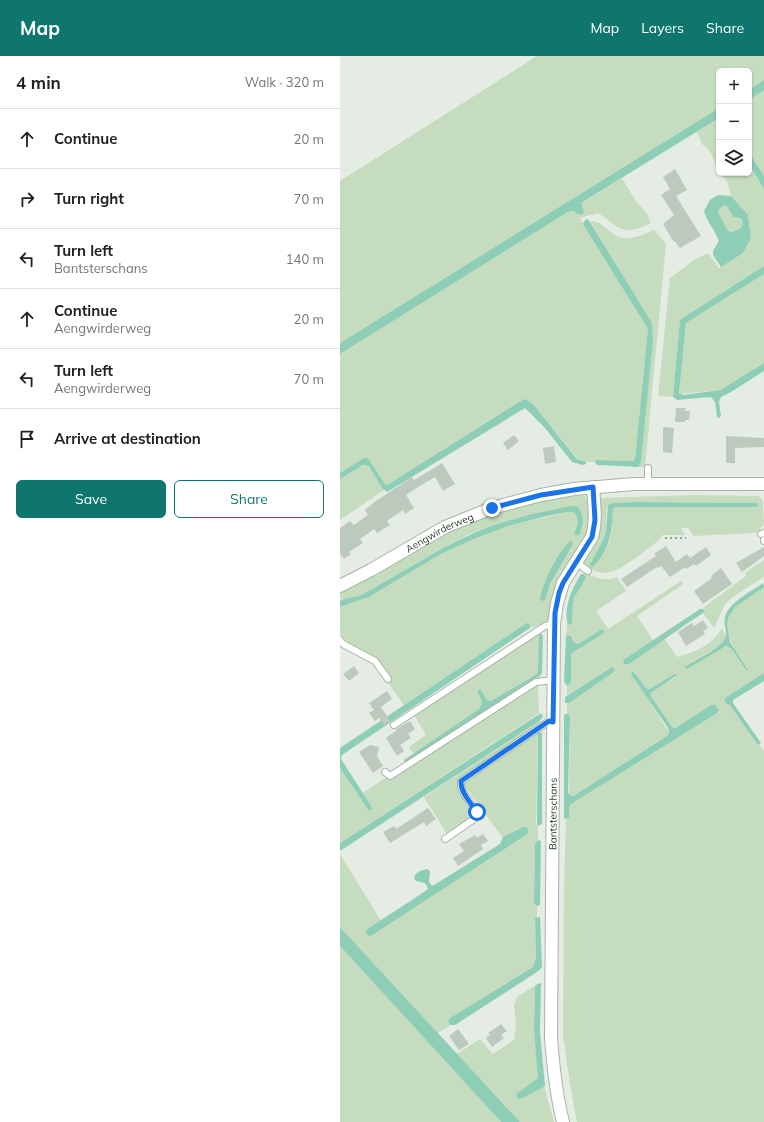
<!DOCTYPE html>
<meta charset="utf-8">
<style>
:root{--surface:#fff;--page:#f6f6f6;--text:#202124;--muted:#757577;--line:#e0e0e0;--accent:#0f766e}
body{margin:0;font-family:Mulish,sans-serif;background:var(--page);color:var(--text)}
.controls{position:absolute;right:12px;top:12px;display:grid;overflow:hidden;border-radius:6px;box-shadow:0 1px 3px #0004}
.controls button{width:36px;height:36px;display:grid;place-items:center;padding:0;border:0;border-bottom:1px solid var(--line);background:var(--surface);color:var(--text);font:20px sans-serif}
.stop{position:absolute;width:12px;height:12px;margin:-9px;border:3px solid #1a73e8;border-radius:50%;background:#fff}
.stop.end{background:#1a73e8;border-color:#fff;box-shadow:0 1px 4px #0008}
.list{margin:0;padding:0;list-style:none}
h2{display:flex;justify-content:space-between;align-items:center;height:52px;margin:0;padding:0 16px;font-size:17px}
h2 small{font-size:13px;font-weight:400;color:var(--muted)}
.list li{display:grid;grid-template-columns:26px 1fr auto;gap:12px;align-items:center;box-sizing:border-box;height:60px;padding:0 16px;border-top:1px solid var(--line)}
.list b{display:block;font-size:15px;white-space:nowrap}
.list p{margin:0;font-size:13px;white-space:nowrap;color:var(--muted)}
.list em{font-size:13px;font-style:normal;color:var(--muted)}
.actions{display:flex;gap:8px;padding:12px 16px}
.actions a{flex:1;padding:9px 0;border:1px solid var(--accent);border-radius:6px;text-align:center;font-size:14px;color:var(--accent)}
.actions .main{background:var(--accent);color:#fff}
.icon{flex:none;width:22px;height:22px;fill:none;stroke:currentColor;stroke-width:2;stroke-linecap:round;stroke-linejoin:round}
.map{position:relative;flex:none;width:424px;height:1066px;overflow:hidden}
header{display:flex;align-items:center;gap:24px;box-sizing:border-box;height:56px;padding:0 20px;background:var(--accent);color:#fff}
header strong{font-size:19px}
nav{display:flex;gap:22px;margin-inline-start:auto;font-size:14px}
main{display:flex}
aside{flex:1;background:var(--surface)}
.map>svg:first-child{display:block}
.green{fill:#c6dcbe;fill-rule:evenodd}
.water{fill:#8fceb6;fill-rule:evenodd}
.building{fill:#bccabd}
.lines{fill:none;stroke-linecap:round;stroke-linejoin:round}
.service-casing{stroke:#a7b4a8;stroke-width:8}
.minor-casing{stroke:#a7b4a8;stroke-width:14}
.tertiary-casing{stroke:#a7b4a8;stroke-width:14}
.path{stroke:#86ae8c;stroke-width:2;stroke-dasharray:2 3;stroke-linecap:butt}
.service{stroke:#fff;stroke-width:6}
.minor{stroke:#fff;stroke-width:12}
.tertiary{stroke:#fff;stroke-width:12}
.route{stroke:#1a73e8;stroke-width:5}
.labels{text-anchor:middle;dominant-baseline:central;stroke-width:3;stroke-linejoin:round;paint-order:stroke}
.street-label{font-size:10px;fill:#243d29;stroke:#f4f9f4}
</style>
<header>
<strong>Map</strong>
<nav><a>Map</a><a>Layers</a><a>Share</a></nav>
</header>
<main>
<aside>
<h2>4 min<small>Walk · 320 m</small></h2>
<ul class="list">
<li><svg class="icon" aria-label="ahead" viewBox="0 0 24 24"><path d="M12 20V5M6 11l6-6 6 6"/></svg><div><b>Continue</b></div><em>20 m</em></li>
<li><svg class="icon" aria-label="right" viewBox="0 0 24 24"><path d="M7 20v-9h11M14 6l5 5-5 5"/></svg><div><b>Turn right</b></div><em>70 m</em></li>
<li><svg class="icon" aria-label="left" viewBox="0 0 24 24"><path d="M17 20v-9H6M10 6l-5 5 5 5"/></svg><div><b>Turn left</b><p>Bantsterschans</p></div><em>140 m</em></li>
<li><svg class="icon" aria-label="ahead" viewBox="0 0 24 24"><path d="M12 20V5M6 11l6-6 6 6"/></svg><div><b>Continue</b><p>Aengwirderweg</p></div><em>20 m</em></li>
<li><svg class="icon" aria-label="left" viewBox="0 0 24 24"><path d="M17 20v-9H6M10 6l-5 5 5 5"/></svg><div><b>Turn left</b><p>Aengwirderweg</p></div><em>70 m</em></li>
<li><svg class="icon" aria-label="arrive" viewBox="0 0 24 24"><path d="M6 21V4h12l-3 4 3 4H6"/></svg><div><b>Arrive at destination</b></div></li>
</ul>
<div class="actions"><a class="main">Save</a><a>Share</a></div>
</aside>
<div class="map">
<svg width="424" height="1066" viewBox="0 0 424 1066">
<rect width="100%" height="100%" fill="#e4ece4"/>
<g class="green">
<path d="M197,0H424V24L409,34V15H379V52L0,287V125Z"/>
<path d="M424,34V120L409,96V44Z"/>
<path d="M379,62V115L372,100L368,93L362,88L357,76Z"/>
<path d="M409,108L424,133V210L344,261L340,264L333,341L318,340L330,222L354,204L368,197L379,212L403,197L411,182L408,159L391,140L387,125L380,117H409Z"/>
<path d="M282,122L295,144L307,158L311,167C300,172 288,178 276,170C270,166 265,161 258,157L240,162L308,273L295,403L293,405L257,404L255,406H246L238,403L193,348L186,343L181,344L47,429L45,428L30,405L24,402L0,417V298L228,156L235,155L240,148Z"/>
<path d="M384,149C387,152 388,154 391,157C396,160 400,161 403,166L401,172L392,176L388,175L378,156V153Z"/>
<path d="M253,165C262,167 265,172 272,177C284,187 302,180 314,174L326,188L305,411H298L301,406L313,286L312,268L250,166Z"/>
<path d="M424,218V307L380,334L340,338L339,332L346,267Z"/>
<path d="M26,408L44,434L0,464V423L23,409Z"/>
<path d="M240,438L245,440L249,447L250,473L211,563L201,569L190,572V570L185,568L64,649L28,599L11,589L0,578V551L29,541L101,498L134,483L168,470L228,456H233L236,458L238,466L234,476L239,480L242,471L240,453L210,454L166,465L132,477L101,493L19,540L7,542L0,545V537L113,473L133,464L178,449ZM228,486L233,488L217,515L208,533L215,506Z"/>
<path d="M355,439L419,440L423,445L424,468L418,476L413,477L354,480L348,472H341L345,479H323L318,485C306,494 277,519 262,517C255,516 251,513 245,509L243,504L260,442ZM294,446L416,447L418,450L275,451L273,452C272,467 273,487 262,498C259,502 254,505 250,508L259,492L266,477L267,451L272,447Z"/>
<path d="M424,504V521L394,540L385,548L374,572L363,557L365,555L364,551L406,520L405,517Z"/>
<path d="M245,516C255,522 266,526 277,521L286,535L256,555L268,573L341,525L343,528L297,560L313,584L283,604L284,608H286L325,583L337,601C356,596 371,589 382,573L386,580L381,588L345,611L386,590L391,592L406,614L408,613C397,597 376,570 394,552C402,543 414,537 424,531V617L385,642L388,648L390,649L424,695V1066H237L230,1028L223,979L224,831L226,763L229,762V751L231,748L376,657L379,654L336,672H333L310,639L311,637L336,621L334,618L310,633H307L293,615L292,616L329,677L327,680L235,739H229L230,662L229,658H227V648L274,616L272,611L227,639V629H229L231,626V600L232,597L264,575L262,573L238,588H234L227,579L226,580L227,567L228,569L232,568L233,543L245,519L244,518Z"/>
<path d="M200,577L198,614L197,618L151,645L147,644L139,633L137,635C140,641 144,647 139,653L74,698L69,691L86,679L74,659Z"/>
<path d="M200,620L198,630L199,657L0,787V712L29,755L31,754L30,748L23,737L169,639Z"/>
<path d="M199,664L200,668L119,723C114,734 128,748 133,757L132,761L107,778L84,741Z"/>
<path d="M199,673V675L198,676L196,768L198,770V784L195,788L194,847L197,850V861L195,862L196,902L193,911L110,962L108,966L111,969L98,977L0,871V798L41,865L26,874V877L29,880H31L186,779L183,771L163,782L123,728V726Z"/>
<path d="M0,890L161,1066H0Z"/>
<path d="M195,930L194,975L199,1022L176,1038L183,1042L204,1030L214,1066H180L117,998L140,983L153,998L174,984L176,968L174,948L178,940Z"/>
</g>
<g class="water">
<path d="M424,24V34L409,44V34Z"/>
<path d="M379,52V62L241,147L244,156L243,158H238L233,155L228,156L0,298V287Z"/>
<path d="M409,96L424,120V133L409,108Z"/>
<path d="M378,139L391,140L408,159L411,182L403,197L381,211L373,199V195L379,185C375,174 367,166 364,155L370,144ZM384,149L387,151L394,161C399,161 401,162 403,166L401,172L392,176L388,175L378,156L379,153Z"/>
<path d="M248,163L312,267L313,286L301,406L298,411L257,409L255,406L256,404L293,405L295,403L308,273L243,168L245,164Z"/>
<path d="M424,210V218L346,267L339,337L343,339L380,334L424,307V315L391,336L381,341L379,346L381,360L379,362L377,361L375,346L371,341L337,344L333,341L340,264L344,261Z"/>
<path d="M186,343L193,348L237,403L246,406V408L243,409L232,406L205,372L185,352L47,436L43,433L29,411L26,409H23L0,423V417L24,402H27L30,405L45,428L47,429L182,344Z"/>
<path d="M294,446L417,447L418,449L416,451H275L273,453C272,476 270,493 253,511H251L250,508L259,492L266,477L268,449L272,447Z"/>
<path d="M232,450L238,451C245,459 243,471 239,480L234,478L238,466L236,458L233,456H228L211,459L168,470L134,483L101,498L29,541L0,551V545L7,542L19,540C57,520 93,495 132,478C163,464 198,456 232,450Z"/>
<path d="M230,485L233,486V488L210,528L205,544L202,545L200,543C202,528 219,494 230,485Z"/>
<path d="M241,518H244L246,522L233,543L232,568L228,569C223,551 232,533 241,518Z"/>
<path d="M423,527L424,531L395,551L388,562L387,569L390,586L408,614H406L391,592L386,590L347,613H346L345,611L348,609C357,603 381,592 385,582C388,576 383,568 385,561C388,547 412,535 423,527Z"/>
<path d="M360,553H363L365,555L363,557C338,573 314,591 289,608H284L283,604Z"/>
<path d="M188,567L190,570V572L2,699L1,703L30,748L32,753L29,755L0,712V692L185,568Z"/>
<path d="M262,573L264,575V577L232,597L231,600V626L229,629H226L224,625L226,580L227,579L231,580L233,586L238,588Z"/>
<path d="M199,578H202L203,580L202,616L201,619L169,639L67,708L64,707V704L139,653C144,647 140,641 137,635L140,633L147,644L151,645L197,618L198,614Z"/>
<path d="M272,611L275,614L274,616L229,647H225V641Z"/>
<path d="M293,615L307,633H310L334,618H336V620L311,637L310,639L333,672H336L371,649H375L379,654L377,657L231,748L229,751V762L225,763L224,762V660L225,658H229L230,662L228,737L232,740L235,739L327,680L329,677L328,672L291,618Z"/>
<path d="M424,617V625L393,644V647L421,687L418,689L390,649C386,648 384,646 385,642Z"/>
<path d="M201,657L203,661L199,665L0,795V787Z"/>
<path d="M199,675L202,677V768L198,770L197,768L198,676Z"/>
<path d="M183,771H187L188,776L186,779L31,880H29L26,877V874L87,834L88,832L85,827L76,825L74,823C74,817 81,814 87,813L90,815L89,826L92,830L94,829L160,788L163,781Z"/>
<path d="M198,784L201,785L200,849L197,850L194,847L195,788Z"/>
<path d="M200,861L202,910L200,914L115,969H111L108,966L110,962L193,911L196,902L195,862Z"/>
<path d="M0,871L180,1066H161L0,890Z"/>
<path d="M199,927L201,928L200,976L205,1030L183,1042L178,1043L176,1038L198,1022L194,975L195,930Z"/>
</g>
<g class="building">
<path d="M335,113L347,134L336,140L361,180L340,192L335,185L334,186L323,168L334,159L321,139L330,133L323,121Z"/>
<path d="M336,352H346L345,355H350L349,364H345V366H335Z"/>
<path d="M323,371L334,372L332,397L323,396Z"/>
<path d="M174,379L179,385L168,394L163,387Z"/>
<path d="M386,380L424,382V391L395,392V407H386Z"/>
<path d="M214,390L216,406L205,408L203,392Z"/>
<path d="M102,407L115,428L103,435L95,421L75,433L66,439L74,452L65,458L63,454L47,465L50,469L37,477L34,473L20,483L23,487L9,496L11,498L4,503L0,498V472L10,465L14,469L28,459L25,454L36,445L72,421L74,424Z"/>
<path d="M326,490L336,506L347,498L353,506L350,502L366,491L371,499L356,510L354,508L346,513L345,511L330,521L321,510L318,512L317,511L287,531L281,523L316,500L314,498Z"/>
<path d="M424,491V500L402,516L396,507Z"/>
<path d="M381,512L392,528L363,548L354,535L372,522L371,520Z"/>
<path d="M363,564L368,572L363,575L365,578L346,590L338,576L352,567L354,570Z"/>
<path d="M14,610L19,617L9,625L3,618Z"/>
<path d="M47,635L52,643L41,651L50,665L44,669L39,662L35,665L29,657L34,654L29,647Z"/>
<path d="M70,665L75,673L68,678L71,682L60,689L64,695L57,700L46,682L56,675V673Z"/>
<path d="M30,689L39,691L37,700L43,710L33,717L19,696Z"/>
<path d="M88,752L96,763L86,770L84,766L50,787L43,776L54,770L56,773Z"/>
<path d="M143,778L148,785L141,789L143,793L118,810L113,802L124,795L119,788L135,779L137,782Z"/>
<path d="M161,968L167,975L161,979L164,982L152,991L146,982L150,979L148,977Z"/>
<path d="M118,973L129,988L119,994L109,980Z"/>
</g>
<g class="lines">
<defs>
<g id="service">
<path d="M308,428V412"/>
<path d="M421,478L424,477"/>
<path d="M424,485V484"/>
<path d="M236,506L248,515"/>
<path d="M0,584L3,588L35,605L48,623"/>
<path d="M54,669L205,570L214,568"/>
<path d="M45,716L50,720L196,626L214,624"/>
<path d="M105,783L134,763L137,759C134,747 119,738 121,725L209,665L213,666"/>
</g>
<g id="minor">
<path id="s1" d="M223,1066C216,1038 213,1009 211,981L214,568L217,547L223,527L252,481C257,464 254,448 253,431"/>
</g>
<g id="tertiary">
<path id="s2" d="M0,530L31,514L105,471L152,452L201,439L234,433L294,428H424"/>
</g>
</defs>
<use href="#service" class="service-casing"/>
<use href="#minor" class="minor-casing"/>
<use href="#tertiary" class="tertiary-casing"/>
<path class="path" d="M325,482H346"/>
<use href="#service" class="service"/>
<use href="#minor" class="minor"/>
<use href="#tertiary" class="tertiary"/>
</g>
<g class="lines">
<path class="route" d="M137,756C131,747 120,736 121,725L209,665L213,666L215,557L219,537L223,527L252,481L255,464L253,431L201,439L152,452"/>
</g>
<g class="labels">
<g class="street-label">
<text stroke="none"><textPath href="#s2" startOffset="113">Aengwirderweg</textPath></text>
<text stroke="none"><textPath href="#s1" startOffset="309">Bantsterschans</textPath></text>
</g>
</g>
</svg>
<div class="controls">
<button>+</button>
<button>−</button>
<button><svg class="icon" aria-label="layers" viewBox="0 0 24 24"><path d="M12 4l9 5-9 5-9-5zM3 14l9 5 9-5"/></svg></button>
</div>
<div class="stop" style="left:137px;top:756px"></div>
<div class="stop end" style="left:152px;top:452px"></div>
</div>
</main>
